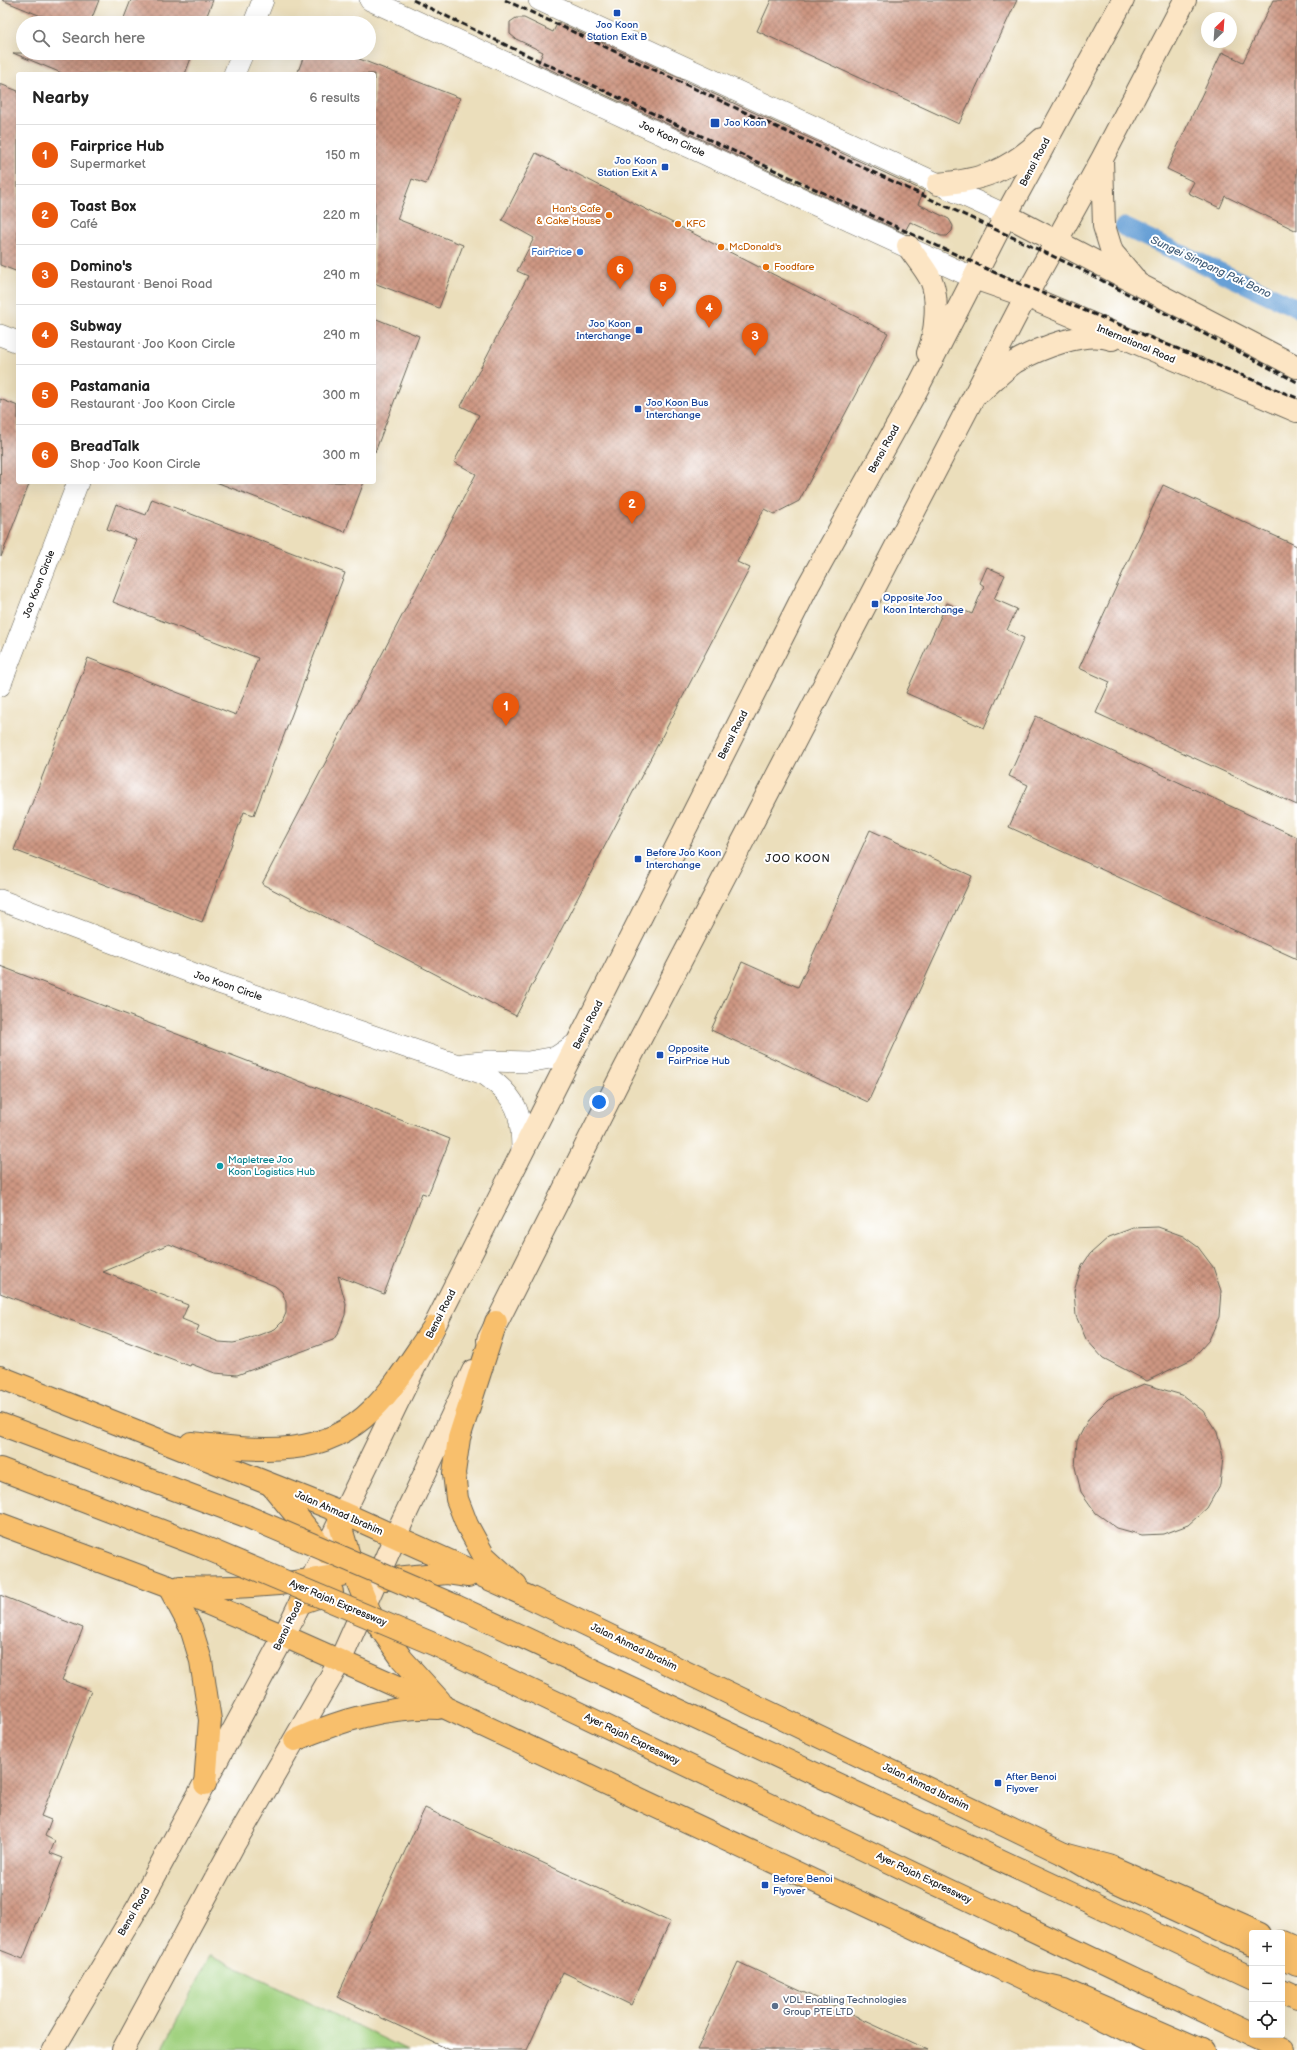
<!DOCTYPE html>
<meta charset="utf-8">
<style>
:root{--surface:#fff;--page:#f6f6f6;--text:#222;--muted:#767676;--line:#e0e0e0;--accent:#ea580c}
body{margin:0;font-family:"Balsamiq Sans",sans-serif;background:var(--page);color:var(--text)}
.controls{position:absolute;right:12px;bottom:12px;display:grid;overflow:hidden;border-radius:4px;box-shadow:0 4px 16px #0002}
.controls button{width:36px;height:36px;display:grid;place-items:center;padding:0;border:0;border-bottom:1px solid var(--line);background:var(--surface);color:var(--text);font:20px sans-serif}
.compass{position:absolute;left:1201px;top:12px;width:36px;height:36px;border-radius:50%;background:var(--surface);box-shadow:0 4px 16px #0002;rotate:25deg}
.you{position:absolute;left:599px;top:1102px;width:14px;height:14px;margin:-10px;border:3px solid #fff;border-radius:50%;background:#1a73e8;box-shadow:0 0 0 6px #1a73e833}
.badge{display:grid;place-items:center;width:26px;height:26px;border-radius:50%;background:var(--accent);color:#fff;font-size:13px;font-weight:700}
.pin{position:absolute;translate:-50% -33px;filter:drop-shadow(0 1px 2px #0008)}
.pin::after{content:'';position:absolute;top:21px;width:14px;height:12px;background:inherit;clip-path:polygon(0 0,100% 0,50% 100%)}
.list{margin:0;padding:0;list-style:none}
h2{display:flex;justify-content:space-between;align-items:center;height:52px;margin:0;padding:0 16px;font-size:17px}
h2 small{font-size:13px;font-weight:400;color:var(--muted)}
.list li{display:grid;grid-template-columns:26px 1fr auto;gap:12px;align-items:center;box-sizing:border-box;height:60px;padding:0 16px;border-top:1px solid var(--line)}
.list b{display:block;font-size:15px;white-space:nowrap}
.list p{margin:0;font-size:13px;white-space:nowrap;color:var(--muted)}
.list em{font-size:13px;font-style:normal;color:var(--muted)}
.icon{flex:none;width:22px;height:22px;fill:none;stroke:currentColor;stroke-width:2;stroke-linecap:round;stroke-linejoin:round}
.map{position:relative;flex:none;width:1297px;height:2050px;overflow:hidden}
.search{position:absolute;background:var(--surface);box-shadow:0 4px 16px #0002;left:16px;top:16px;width:360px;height:44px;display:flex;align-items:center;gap:10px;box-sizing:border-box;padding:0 14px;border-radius:22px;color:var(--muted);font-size:15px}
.panel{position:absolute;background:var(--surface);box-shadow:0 4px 16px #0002;left:16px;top:72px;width:360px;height:412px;border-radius:4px}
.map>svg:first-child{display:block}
.green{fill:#a1d180;stroke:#5e764e}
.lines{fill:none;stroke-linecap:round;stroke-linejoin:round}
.canal{stroke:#67a0d6;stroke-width:19}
.building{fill:url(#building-cross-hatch);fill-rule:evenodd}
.street-casing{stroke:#646054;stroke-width:22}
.secondary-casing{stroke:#646054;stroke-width:24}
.primary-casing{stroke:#646054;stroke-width:24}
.highway-casing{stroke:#646054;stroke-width:24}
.street{stroke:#fff;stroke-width:21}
.secondary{stroke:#fce5c4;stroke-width:22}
.primary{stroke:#f8bf6c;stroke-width:22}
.highway{stroke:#f8bf6c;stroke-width:22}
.rail{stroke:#1c1c1c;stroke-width:3;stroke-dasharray:6 3;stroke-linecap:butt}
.highway-bridge-casing{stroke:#646054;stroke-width:24;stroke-linecap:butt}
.highway-bridge{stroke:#f8bf6c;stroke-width:22}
.transit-dot{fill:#1a4fb4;stroke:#fff;stroke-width:1.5}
.food-dot{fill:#e8710a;stroke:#fff;stroke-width:1.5}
.shop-dot{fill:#3f7fe0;stroke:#fff;stroke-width:1.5}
.culture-dot{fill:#0f9aa8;stroke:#fff;stroke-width:1.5}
.service-dot{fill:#5c6f8a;stroke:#fff;stroke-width:1.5}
.labels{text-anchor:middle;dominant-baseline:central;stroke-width:4;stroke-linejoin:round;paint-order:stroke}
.transit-label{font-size:10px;fill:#164399;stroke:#fff;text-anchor:start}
.street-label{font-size:10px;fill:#1c1c1c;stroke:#fff}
.food-label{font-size:10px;fill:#c56008;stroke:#fff;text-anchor:start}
.shop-label{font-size:10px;fill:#366cbe;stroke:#fff;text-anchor:end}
.culture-label{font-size:10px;fill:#0d838f;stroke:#fff;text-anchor:start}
.service-label{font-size:10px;fill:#4e5e75;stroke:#fff;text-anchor:start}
.water-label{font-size:11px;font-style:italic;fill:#425e79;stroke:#fff}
.neighbourhood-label{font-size:11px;letter-spacing:1px;fill:#1c1c1c;stroke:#fff}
</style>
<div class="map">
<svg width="1297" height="2050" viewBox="0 0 1297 2050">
<defs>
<pattern id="building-cross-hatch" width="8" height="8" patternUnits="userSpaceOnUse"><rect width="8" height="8" fill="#ce9682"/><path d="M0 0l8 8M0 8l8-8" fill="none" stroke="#a67a6a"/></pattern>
</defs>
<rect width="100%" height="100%" fill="#fff"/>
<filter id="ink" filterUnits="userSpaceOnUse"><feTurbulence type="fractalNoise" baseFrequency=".025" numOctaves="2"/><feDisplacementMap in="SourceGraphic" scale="8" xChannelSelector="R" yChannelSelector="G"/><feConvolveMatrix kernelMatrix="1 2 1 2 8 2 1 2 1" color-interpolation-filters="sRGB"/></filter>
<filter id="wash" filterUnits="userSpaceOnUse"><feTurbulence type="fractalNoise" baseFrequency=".012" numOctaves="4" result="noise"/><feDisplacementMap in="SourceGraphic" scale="16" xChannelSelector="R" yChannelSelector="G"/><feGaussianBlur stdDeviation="0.9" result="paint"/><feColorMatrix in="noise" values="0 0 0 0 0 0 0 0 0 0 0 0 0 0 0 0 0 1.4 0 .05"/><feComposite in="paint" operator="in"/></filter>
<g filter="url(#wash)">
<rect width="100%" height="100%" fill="#ebdebb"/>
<path class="green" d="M210,1955H211L407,2050H162Z"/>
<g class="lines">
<path class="canal" d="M1124,227L1297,308"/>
</g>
<g id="blocks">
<g class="building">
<path d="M2,0H99L90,23H58Z"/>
<path d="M131,0H213L204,23H122Z"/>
<path d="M771,0H1017L959,124L757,31Z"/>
<path d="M1273,0H1297V231L1225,196L1220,208L1188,193L1194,182L1167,169L1222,52L1243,62Z"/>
<path d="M516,18H524L553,32L558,22L924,191L918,204L949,219L953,226L952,231L947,236H941L910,222L904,233L538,64L543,52L516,39L510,34V22Z"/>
<path d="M13,53H193L185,74H64Z"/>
<path d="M305,53H344L460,98L426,184L412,179L397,219L463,245L439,308L374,283V74H297Z"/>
<path d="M0,84L18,91V272L0,265Z"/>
<path d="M536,153L888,333L799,501L774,514L764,509L737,562L750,568L516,1016L262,884L476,474L454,462L479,415L461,406L528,276L517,271L534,238L502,220Z"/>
<path d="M374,318L419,336L375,452L374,451Z"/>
<path d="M0,399L18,406V482H30L1,557Z"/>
<path d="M216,482H364L345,532Z"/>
<path d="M1163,485L1297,546V805L1096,713L1110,682L1079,668Z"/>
<path d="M152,499L345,573L254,815L244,812L202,922L14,850L88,658L236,715L258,658L113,602L137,540L107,529L116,504L146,515Z"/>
<path d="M987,567L1005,575L994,599L1017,609L1007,630L1024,638L984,728L906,693L947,603L972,614L984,586L980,583Z"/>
<path d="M1036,716L1297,837V959L1009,827L1028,785L1009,776Z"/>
<path d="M870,830L972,876L868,1102L711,1030L742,962L798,987Z"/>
<path d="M0,966L450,1139L428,1195L422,1193L384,1294L338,1276L346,1304L345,1315L338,1333L333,1340L237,1375L215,1373L191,1364L190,1366L0,1293ZM169,1244L275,1286L282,1292L286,1302V1313L282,1322L275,1329L243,1341L233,1343L219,1342L196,1333L199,1326L182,1319L188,1305L103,1272Z"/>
<path d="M1158,1227L1183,1236L1198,1247L1213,1267L1221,1291L1219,1317L1209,1340L1192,1359L1147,1381L1103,1358L1086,1339L1076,1316L1074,1291L1082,1266L1090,1254L1109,1237L1133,1228Z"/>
<path d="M1144,1384L1182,1395L1203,1411L1217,1432L1223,1457L1220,1485L1207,1508L1188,1525L1164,1534L1142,1535L1117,1528L1096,1513L1081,1492L1075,1467L1077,1441L1089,1418L1108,1399Z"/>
<path d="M0,1595L83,1628L62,1680L91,1691L41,1816L51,1820L45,1836L55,1841L50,1853L63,1858L23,1959L0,1950Z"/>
<path d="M425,1808L670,1922L631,2005L563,1972L527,2050H450L337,1997Z"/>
<path d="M738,1962L928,2050H697Z"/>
</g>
</g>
</g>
<g filter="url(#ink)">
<use href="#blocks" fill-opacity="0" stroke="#646054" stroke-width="1"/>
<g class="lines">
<defs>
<g id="street">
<path d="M370,0L974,278"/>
<path d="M539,0L1006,215"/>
<path d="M254,23L263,0"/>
<path d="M234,74L243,53"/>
<path d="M0,335L18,342"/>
<path d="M0,686L78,482"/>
<path d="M0,900L216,982L484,1074C518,1098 522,1113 522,1153"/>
<path d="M463,1064L491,1061L528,1062L556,1057L580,1041"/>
</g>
<g id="secondary">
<path d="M1102,160L1104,226L1112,252L1134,278"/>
<path d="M938,184C983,180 1008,171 1042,139"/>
<path d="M1006,215L1297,367"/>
<path d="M908,246C915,257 925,268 931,280C939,298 936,334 928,353"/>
<path d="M974,278L1026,296L1297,411"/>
<path d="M980,392C991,383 1003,370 1015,362C1040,348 1084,330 1112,339"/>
<path d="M488,1340L624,1070L1026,296L1102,159L1185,0"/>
<path d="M53,2050L139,1905L284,1636L434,1327L808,586L914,395L1006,215L1123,0"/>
<path d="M123,2050L233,1846L340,1661L401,1524L473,1371"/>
</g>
<g id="primary">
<path d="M496,1322L459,1438L454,1473L457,1499L467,1525L484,1556L516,1585"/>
<path d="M0,1377L343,1513L529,1597L1064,1854L1109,1866L1261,1933"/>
<path d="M191,1443C255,1450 321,1461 372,1410C395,1388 415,1353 434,1327"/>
<path d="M272,1486L328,1554"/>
<path d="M339,1521L354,1573L371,1615L402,1659L440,1701"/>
<path d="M0,1524L169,1587L284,1636L448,1709L1027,1981L1166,2050"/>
<path d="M385,1579L447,1573L468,1576"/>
<path d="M169,1587L191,1628L201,1661L210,1720L205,1784"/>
<path d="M180,1587C244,1589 306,1584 368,1569"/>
<path d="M300,1603L332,1592"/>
<path d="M295,1740C341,1720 388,1706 438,1708"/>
<path d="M1282,1942L1297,1949"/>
</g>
<g id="highway">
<path d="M0,1424L246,1516"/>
<path d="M0,1469L201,1546"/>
<path d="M456,1606L1252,1978"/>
<path d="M438,1646L1252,2035"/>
<path d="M1064,1854L1104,1877L1252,1945"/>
<path d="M1282,1959L1297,1966"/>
<path d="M1027,1981L1064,1990L1202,2050"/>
<path d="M1282,1992L1297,1999"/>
<path d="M1252,2035L1284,2050"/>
</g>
</defs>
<use href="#street" class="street-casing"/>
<use href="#secondary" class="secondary-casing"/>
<use href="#primary" class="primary-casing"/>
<use href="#highway" class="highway-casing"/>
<use href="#street" class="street"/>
<use href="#secondary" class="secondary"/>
<use href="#primary" class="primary"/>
<use href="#highway" class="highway"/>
<g class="rail">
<path d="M413,0L512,48L1013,281L1297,398"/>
<path d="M505,0L1078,268L1297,382"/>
</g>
<defs>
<g id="highway-bridge">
<path d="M246,1516L456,1606"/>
<path d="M201,1546L438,1646"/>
</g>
</defs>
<use href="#highway-bridge" class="highway-bridge-casing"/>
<use href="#highway-bridge" class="highway-bridge"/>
</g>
</g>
<g class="transit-dot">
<rect x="613" y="9" width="8" height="8" rx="2"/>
<rect x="710" y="118" width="10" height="10" rx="2"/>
<rect x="661" y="163" width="8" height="8" rx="2"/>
<rect x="635" y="326" width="8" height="8" rx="2"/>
<rect x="634" y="405" width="8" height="8" rx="2"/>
<rect x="871" y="600" width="8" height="8" rx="2"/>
<rect x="634" y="855" width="8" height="8" rx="2"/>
<rect x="656" y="1051" width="8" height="8" rx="2"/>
<rect x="994" y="1779" width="8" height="8" rx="2"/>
<rect x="761" y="1881" width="8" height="8" rx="2"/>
</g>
<g class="food-dot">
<circle cx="609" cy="215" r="4"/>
<circle cx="678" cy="224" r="4"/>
<circle cx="721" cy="247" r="4"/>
<circle cx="766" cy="267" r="4"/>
</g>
<circle class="shop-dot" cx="580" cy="252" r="4"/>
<circle class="culture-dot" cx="220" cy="1166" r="4"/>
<circle class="service-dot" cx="775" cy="2006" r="4"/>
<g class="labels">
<g class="transit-label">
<text x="617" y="25" text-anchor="middle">Joo Koon<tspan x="617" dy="12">Station Exit B</tspan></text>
<text x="724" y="123">Joo Koon</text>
<text x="657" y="161" text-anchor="end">Joo Koon<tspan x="657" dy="12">Station Exit A</tspan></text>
<text x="631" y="324" text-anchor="end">Joo Koon<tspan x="631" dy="12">Interchange</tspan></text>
<text x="646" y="403">Joo Koon Bus<tspan x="646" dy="12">Interchange</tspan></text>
<text x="883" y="598">Opposite Joo<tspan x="883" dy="12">Koon Interchange</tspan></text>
<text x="646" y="853">Before Joo Koon<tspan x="646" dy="12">Interchange</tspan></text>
<text x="668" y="1049">Opposite<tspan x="668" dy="12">FairPrice Hub</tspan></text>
<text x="1006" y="1777">After Benoi<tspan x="1006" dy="12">Flyover</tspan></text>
<text x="773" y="1879">Before Benoi<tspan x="773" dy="12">Flyover</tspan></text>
</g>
<g class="street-label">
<text transform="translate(672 139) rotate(25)">Joo Koon Circle</text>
<text transform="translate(1035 162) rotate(-62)">Benoi Road</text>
<text transform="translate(1136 344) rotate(23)">International Road</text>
<text transform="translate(884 449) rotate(-61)">Benoi Road</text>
<text transform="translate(39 584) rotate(-69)">Joo Koon Circle</text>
<text transform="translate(733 735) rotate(-63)">Benoi Road</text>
<text transform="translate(228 986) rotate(19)">Joo Koon Circle</text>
<text transform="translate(588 1025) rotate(-63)">Benoi Road</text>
<text transform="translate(441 1314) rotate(-63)">Benoi Road</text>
<text transform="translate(339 1513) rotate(24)">Jalan Ahmad Ibrahim</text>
<text transform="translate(338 1603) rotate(23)">Ayer Rajah Expressway</text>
<text transform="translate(288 1626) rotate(-64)">Benoi Road</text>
<text transform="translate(634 1647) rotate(26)">Jalan Ahmad Ibrahim</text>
<text transform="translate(632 1739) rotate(26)">Ayer Rajah Expressway</text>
<text transform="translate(926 1787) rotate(26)">Jalan Ahmad Ibrahim</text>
<text transform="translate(924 1878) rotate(26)">Ayer Rajah Expressway</text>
<text transform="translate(134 1912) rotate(-60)">Benoi Road</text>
</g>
<g class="food-label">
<text x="601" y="209" text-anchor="end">Han's Cafe<tspan x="601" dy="12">&amp; Cake House</tspan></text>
<text x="686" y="224">KFC</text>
<text x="729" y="247">McDonald's</text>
<text x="774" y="267">Foodfare</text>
</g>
<g class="shop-label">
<text x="572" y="252">FairPrice</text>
</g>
<g class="culture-label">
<text x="228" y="1160">Mapletree Joo<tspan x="228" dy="12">Koon Logistics Hub</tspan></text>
</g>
<g class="service-label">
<text x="783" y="2000">VDL Enabling Technologies<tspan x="783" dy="12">Group PTE LTD</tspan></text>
</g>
<g class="water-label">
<text transform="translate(1211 267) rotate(25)">Sungei Simpang Pak Bono</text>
</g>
<g class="neighbourhood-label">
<text x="798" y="858">JOO KOON</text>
</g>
</g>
</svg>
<div class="controls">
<button>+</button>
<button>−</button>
<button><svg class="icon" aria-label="locate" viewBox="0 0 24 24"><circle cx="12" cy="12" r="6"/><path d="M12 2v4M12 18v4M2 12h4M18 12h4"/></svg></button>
</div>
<svg class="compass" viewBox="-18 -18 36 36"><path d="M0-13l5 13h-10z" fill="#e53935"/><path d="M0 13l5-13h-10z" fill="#767676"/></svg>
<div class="you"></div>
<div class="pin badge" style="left:506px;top:726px">1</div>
<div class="pin badge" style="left:632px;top:524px">2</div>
<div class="pin badge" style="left:755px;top:356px">3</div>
<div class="pin badge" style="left:709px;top:328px">4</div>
<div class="pin badge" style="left:663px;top:307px">5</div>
<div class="pin badge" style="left:620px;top:289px">6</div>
<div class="search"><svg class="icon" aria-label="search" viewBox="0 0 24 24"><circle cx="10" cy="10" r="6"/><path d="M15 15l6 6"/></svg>Search here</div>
<section class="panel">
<h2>Nearby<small>6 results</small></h2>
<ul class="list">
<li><span class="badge">1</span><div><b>Fairprice Hub</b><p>Supermarket</p></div><em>150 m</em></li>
<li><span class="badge">2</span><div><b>Toast Box</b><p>Café</p></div><em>220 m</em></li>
<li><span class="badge">3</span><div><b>Domino's</b><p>Restaurant · Benoi Road</p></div><em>290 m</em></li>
<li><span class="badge">4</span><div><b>Subway</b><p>Restaurant · Joo Koon Circle</p></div><em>290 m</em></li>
<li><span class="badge">5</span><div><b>Pastamania</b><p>Restaurant · Joo Koon Circle</p></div><em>300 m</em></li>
<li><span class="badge">6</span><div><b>BreadTalk</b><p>Shop · Joo Koon Circle</p></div><em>300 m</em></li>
</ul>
</section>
</div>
